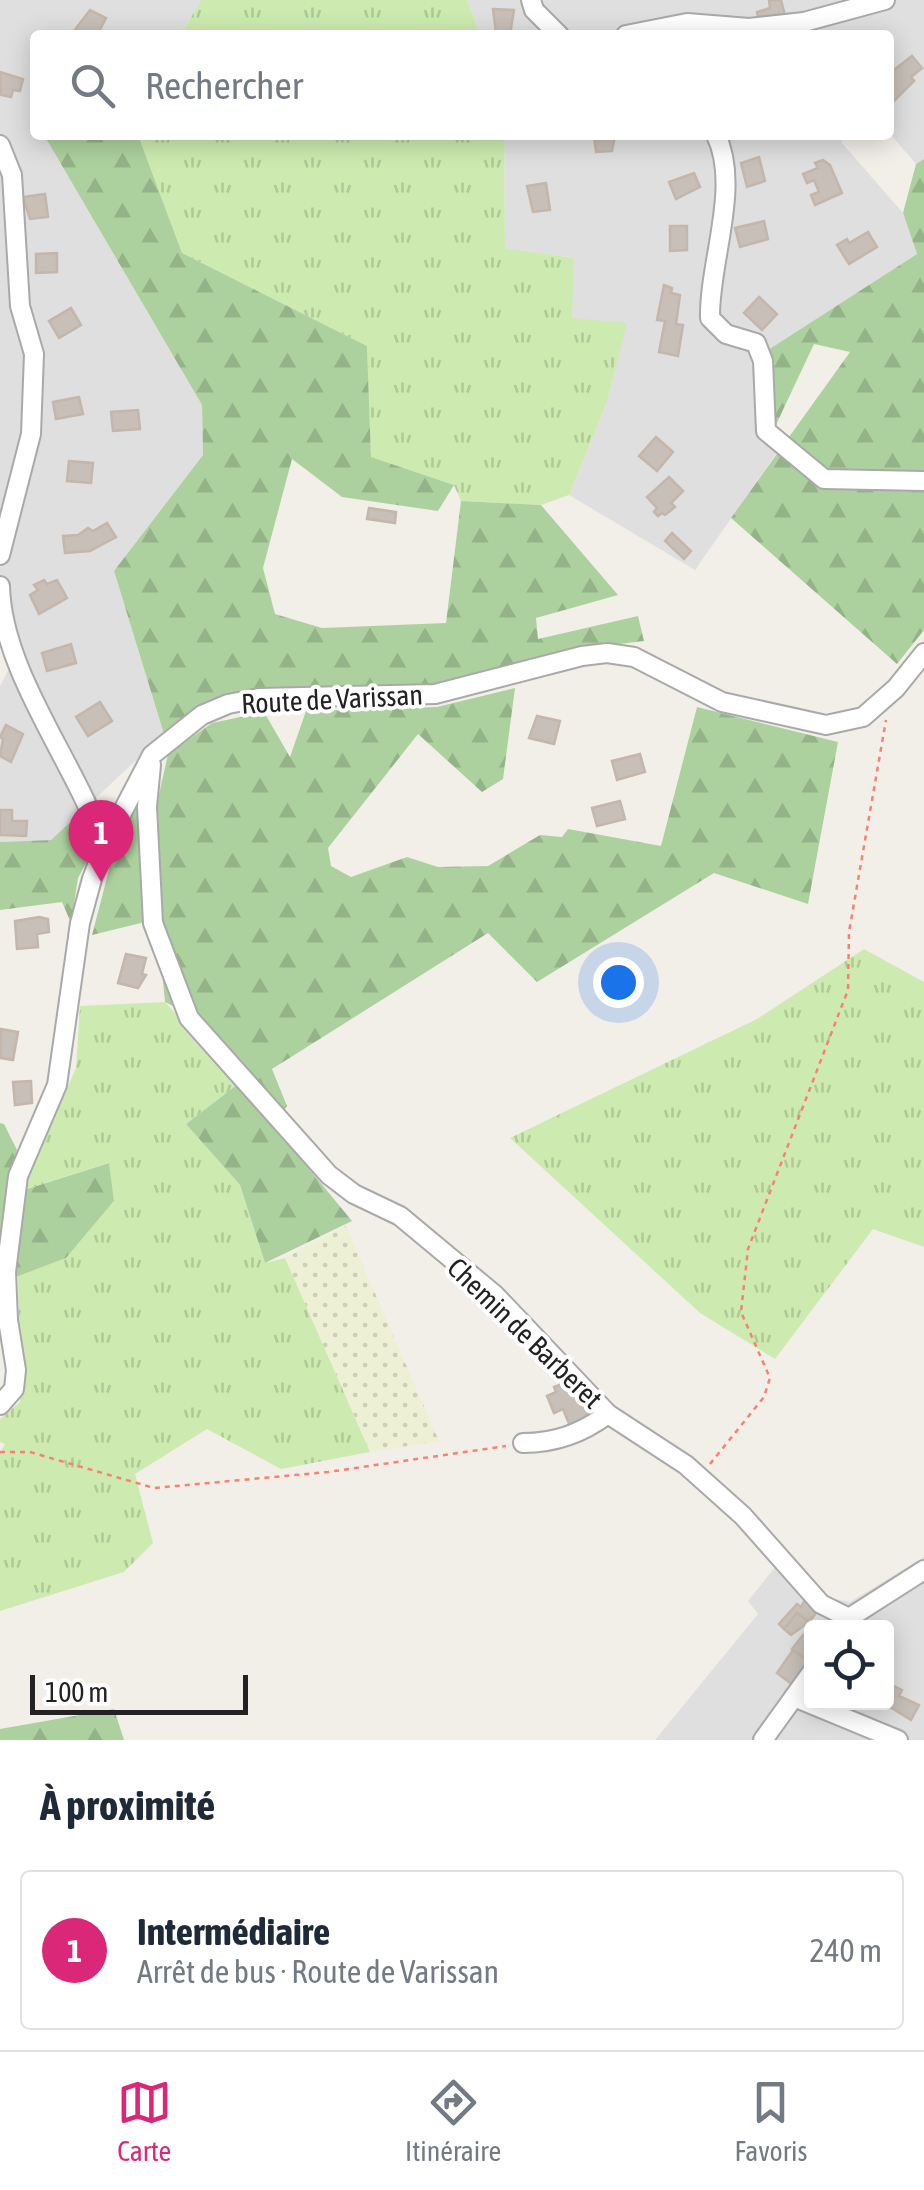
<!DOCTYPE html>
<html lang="fr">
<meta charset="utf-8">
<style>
:root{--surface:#fff;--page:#f6f6f7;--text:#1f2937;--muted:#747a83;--line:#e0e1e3;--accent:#db2777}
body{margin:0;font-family:"Asap Condensed",sans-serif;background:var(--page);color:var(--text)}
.controls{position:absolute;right:30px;bottom:30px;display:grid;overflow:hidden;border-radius:10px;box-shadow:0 5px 25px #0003}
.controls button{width:90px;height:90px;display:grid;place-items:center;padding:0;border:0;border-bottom:2px solid var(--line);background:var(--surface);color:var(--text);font:50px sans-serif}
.scale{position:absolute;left:30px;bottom:25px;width:218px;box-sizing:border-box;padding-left:10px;border:5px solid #222;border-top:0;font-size:28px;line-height:35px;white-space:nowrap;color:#222;-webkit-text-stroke:8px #fff;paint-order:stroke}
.you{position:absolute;left:618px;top:982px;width:35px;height:35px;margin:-25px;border:8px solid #fff;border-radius:50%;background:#1a73e8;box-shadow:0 0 0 15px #1a73e833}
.badge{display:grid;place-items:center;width:65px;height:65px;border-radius:50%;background:var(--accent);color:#fff;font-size:32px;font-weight:700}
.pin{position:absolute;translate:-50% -82px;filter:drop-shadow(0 2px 5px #0008)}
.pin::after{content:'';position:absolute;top:52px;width:35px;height:30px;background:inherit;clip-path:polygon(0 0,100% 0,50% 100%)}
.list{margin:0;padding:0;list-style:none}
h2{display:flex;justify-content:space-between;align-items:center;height:130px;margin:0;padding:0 40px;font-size:42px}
h2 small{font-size:32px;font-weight:400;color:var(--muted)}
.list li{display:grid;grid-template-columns:65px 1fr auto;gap:30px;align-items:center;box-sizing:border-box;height:160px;margin:0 20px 20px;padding:0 20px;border:2px solid var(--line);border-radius:10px}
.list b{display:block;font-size:38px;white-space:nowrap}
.list p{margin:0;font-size:32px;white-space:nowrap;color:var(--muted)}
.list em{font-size:32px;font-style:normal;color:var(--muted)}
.icon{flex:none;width:55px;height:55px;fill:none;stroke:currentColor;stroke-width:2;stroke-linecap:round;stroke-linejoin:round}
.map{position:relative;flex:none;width:924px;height:1740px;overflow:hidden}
.search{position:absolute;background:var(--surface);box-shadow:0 5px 25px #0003;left:30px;right:30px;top:30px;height:110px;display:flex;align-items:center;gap:25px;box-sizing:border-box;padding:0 35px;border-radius:10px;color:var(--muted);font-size:38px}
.sheet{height:310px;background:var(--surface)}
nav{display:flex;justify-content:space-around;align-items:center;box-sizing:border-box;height:140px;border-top:2px solid var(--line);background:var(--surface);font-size:28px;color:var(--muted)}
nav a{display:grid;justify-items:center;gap:5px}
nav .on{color:var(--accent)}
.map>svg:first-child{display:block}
.residential{fill:#e0dfdf;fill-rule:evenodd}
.farmland{fill:url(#farmland-dots)}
.grass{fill:url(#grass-tufts)}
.forest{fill:url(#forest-firs)}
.building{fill:#c7bfb8;stroke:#c4b6ab;stroke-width:2.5}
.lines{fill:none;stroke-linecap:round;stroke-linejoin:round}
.minor-casing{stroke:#a9a9a9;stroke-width:22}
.path{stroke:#fa8072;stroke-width:2.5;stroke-dasharray:5 5;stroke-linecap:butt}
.minor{stroke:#fff;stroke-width:18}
.labels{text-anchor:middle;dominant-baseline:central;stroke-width:8;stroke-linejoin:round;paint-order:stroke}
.street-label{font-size:28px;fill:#222;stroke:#fff}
</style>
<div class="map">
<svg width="924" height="1740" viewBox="0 0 924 1740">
<defs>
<pattern id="farmland-dots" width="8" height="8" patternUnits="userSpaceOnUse" patternTransform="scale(2.5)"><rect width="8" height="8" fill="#eef0d5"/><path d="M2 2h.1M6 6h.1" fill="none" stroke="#ccceb7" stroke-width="1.8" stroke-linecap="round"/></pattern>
<pattern id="grass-tufts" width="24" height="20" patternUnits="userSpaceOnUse" patternTransform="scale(2.5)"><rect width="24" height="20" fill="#cdebb0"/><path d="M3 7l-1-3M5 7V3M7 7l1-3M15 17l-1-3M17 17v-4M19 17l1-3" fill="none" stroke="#b0c997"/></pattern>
<pattern id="forest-firs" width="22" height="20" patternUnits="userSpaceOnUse" patternTransform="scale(2.5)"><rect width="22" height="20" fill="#add19e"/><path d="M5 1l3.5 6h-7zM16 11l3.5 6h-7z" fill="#95b388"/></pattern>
</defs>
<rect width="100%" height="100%" fill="#f2efe9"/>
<g class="residential">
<path d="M0,0H201L181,35H35V135H44L202,405L203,455L114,571L164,734L51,840L0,842V686L9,669L0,641Z"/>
<path d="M467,0H924V159L916,164L889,133V35H480Z"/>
<path d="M504,135H847L841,142L903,213L917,254L768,350L776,454L695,570L569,495L607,402L626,324L571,319L574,258L505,248Z"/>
<path d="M787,1552L830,1598L850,1602L924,1557V1740H655L758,1614L748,1601ZM812,1628H886V1702H812Z"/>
</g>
<path class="farmland" d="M346,1226L439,1441L370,1452L285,1258Z"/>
<g class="grass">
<path d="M201,0H467L480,35H181Z"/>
<path d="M138,135H504L505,248L574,258L572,318L627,323L607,402L569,495L541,505L461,501L454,485L371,457L367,346L182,253Z"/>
<path d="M864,949L924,982V1247L873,1229L775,1359L700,1313L510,1138L757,1019Z"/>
<path d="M165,1002L239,1084L186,1124L240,1185L265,1263L285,1258L370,1452L281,1469L207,1429L135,1474L153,1543L124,1572L0,1611V1453L5,1444L0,1442V1419L20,1402L18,1276L66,1258L114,1201L108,1163L23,1190L76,1068L80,1006Z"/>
</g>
<g class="forest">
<path d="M44,135H138L182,253L367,346L371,457L454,485L438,511L342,497L292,459L263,568L275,614L322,628L446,623L461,501L541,505L618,595L536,618L538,639L638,616L644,641L586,648L436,687L204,706L164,734L114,571L203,455L202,405Z"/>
<path d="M924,159V630L897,664L731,518L850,352L814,344L774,429L768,350L917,254L903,213L916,164Z"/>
<path d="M515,688L503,779L482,792L418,734L328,848L331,866L351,877L407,857L438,867L488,866L540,835L562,837L568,829L661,846L697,707L838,742L808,904L714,873L537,982L488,933L272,1069L287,1106L273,1125L352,1221L265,1263L240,1185L186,1124L246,1078L197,1018L165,1002L157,919L92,935L115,847L136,804L158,799L168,754L212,723L264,712L290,757L306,711L437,707Z"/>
<path d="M81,812L94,848L78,878L71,923L62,902L0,910V842L51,840Z"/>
<path d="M0,1123L4,1124L17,1150L5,1196L109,1163L114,1201L66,1258L0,1283Z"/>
<path d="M114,1709L124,1740H0V1729Z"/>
</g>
<g class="building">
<path d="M769,0H781L785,15L759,21L757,12L770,8Z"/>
<path d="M493,9L514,10L510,35H488L496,33Z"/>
<path d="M90,10L106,18L97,35H71Z"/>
<path d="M912,56L922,68L911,77L914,81L889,106L890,73Z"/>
<path d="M0,72L23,79L20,91L13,90L11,97L1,95Z"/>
<path d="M594,135H615L612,151L596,152Z"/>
<path d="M759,157L765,181L747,187L741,163Z"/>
<path d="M823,160L830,165L842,193L815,205L811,195L819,192L814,180L807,183L803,174L818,168L815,163Z"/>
<path d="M694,173L700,187L676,199L669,182Z"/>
<path d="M546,183L550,210L533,212L527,186Z"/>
<path d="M45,194L48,217L30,219L23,197Z"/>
<path d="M764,221L768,239L740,247L735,228Z"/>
<path d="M670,226H687V250L670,251Z"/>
<path d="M868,232L877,247L849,264L837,245L847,239L849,243Z"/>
<path d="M57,253V272L36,273V254Z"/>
<path d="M664,285L672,288L671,293L680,295L676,324L683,325L678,356L659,352L665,321L657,320Z"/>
<path d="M759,297L777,314L762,330L744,313Z"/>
<path d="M71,308L81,325L59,338L49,321Z"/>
<path d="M79,397L83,414L56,419L53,402Z"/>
<path d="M138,410L140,429L113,431L111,412Z"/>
<path d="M656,437L673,452L657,471L639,456Z"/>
<path d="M69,461L93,463L91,483L67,481Z"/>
<path d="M669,477L683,491L671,503L675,507L665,515L662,513L658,516L654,512L657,508L647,497Z"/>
<path d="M369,508L396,512L395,523L367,519Z"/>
<path d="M107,523L116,537L90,551L65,553L63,536L78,535L88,528L93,531Z"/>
<path d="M672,533L691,551L684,559L665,541Z"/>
<path d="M44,580L47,584L57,580L67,598L39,614L30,595L38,590L34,585Z"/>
<path d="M71,644L76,663L47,671L42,653Z"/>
<path d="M100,702L112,721L88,736L76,717Z"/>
<path d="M537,716L560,721L554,744L529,738Z"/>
<path d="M6,725L23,734L11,762L0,756L3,739L0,737Z"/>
<path d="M640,754L645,772L617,780L612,761Z"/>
<path d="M620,801L625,819L597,826L592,808Z"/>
<path d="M0,810H12V821H27L26,836L0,835Z"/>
<path d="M39,917L48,919L49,932L37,934L38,947L17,949L15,921Z"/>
<path d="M126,954L146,958L142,974L146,975L138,988L118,983Z"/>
<path d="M1,1029L18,1032L13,1060L0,1058Z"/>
<path d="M31,1081L32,1103L15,1105L13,1082Z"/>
<path d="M565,1383L566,1387L572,1385L594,1415L570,1426L563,1409L554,1413L547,1396L556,1392L554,1387Z"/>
<path d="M807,1597L819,1609L809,1622L797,1613L784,1629L779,1624L797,1604L801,1607Z"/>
<path d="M797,1613L809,1622L791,1635L784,1629Z"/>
<path d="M803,1635L809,1640L812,1637L809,1662L792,1649Z"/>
<path d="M793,1650L809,1662L793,1685L777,1673Z"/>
<path d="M886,1682L902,1690L899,1696L919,1705L911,1720L882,1702H886Z"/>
</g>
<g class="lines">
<defs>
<g id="minor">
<path d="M531,0L534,10L559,35"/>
<path d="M626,35L687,23L749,28L804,22L885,0"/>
<path d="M716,135C741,187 709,261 710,318L726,334L756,343L763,361L766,431L824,479L924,481"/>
<path d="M0,145L12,175L20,306L34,354L31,434L0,555"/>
<path d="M0,586C2,674 77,764 104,847"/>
<path d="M151,765L147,807L153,923L189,1018L329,1175L354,1194L400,1216L495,1295L608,1414L686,1465L743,1516L821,1604L849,1618"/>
<path d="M0,1405L14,1389L16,1370L8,1320L6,1272L18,1176L57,1085L80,923L92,879L104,847L152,755L202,715L228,704L259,698L435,694L582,656L607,653L634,657L722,702L826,725L863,717L896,688L924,653"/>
<path d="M523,1443C556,1443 582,1433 608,1414"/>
<path d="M843,1627L849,1618L924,1570"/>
<path d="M794,1697L898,1740"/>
<path d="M763,1740L812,1672"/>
</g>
</defs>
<use href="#minor" class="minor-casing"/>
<g class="path">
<path d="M0,1452H30L154,1488L328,1472L506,1446"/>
<path d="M710,1464L764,1397L770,1378L741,1312L748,1249L848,990L849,932L886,720"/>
</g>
<use href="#minor" class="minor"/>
</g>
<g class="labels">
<g class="street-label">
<text transform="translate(332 699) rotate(-3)">Route de Varissan</text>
<text transform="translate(525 1333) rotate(44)">Chemin de Barberet</text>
</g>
</g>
</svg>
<div class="controls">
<button><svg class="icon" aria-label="locate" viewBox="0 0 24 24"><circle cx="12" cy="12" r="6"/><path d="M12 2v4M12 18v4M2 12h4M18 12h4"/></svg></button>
</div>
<div class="scale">100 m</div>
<div class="you"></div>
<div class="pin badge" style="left:101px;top:882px">1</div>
<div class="search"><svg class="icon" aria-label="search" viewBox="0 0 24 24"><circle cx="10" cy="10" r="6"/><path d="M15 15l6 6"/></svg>Rechercher</div>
</div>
<section class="sheet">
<h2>À proximité<small></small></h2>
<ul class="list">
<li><span class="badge">1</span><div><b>Intermédiaire</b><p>Arrêt de bus · Route de Varissan</p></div><em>240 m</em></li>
</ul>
</section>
<nav>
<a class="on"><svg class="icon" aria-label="map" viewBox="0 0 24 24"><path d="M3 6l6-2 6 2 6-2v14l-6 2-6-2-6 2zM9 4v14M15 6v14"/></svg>Carte</a>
<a><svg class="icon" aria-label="directions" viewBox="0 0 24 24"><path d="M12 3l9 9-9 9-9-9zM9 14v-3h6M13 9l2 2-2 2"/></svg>Itinéraire</a>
<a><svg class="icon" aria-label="saved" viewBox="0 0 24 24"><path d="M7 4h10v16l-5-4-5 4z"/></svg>Favoris</a>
</nav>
